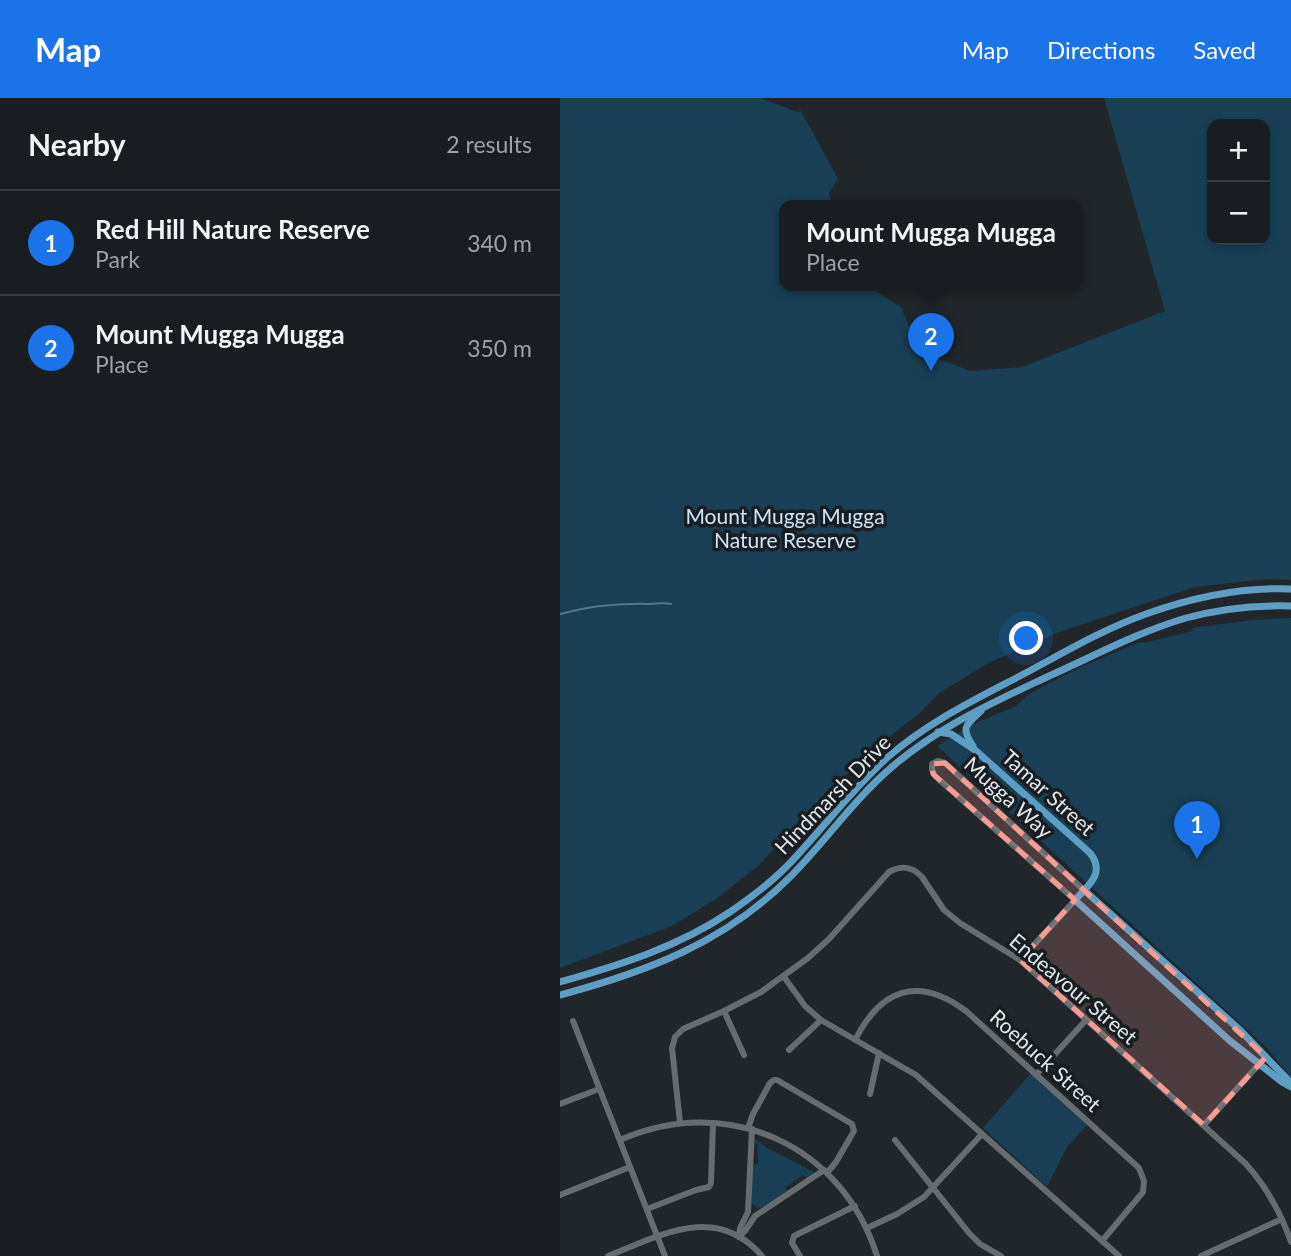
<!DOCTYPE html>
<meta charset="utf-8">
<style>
:root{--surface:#191c20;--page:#222529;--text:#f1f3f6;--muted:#9fa1a5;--line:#373a3e;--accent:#1a73e8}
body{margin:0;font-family:Lato,sans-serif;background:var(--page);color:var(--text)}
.controls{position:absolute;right:21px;top:21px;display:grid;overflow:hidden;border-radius:14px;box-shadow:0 4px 10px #0003}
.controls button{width:63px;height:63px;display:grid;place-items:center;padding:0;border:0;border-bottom:2px solid var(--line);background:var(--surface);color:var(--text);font:35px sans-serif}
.you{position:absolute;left:467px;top:541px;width:24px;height:24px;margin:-18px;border:5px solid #fff;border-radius:50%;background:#1a73e8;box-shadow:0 0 0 10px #1a73e833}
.badge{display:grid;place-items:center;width:46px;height:46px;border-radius:50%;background:var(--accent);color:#fff;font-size:23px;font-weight:700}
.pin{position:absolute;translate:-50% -58px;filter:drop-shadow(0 2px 4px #0008)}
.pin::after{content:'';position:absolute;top:37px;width:24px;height:21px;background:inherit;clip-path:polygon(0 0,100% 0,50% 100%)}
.popup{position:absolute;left:219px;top:102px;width:304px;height:91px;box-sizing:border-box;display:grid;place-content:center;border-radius:14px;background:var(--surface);filter:drop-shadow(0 2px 5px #0005);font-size:23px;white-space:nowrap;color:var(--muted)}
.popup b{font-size:26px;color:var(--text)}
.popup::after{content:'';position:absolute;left:50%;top:100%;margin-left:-14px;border:14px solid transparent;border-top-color:var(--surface)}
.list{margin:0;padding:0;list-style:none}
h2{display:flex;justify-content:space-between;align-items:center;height:91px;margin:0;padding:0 28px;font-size:30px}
h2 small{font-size:23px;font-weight:400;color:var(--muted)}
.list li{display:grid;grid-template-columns:46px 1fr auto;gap:21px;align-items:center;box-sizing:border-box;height:105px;padding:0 28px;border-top:2px solid var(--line)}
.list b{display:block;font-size:26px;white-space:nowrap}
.list p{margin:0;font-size:23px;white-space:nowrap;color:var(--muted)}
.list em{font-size:23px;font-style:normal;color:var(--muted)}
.map{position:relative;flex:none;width:731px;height:1158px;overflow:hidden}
header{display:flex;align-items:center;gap:42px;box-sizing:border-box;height:98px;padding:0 35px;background:var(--accent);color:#fff}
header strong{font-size:33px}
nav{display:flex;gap:38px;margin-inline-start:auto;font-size:24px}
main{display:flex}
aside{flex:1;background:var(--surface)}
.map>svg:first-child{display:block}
.green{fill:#183f53;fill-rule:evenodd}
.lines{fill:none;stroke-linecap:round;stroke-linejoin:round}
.stream{stroke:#4b7994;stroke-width:2}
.minor{stroke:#666c70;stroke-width:6}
.major{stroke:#5e9ec2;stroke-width:7}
.marked{fill:#f59c94;fill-opacity:0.2;stroke:#f59c94;stroke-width:5;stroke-dasharray:14 9;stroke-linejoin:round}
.labels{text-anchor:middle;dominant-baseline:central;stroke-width:7;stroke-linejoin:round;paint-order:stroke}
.park-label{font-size:21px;fill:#cae6f7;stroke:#171d20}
.street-label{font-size:21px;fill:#e4e8ea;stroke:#171d20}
</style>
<header>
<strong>Map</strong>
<nav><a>Map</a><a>Directions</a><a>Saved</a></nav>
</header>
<main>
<aside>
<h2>Nearby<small>2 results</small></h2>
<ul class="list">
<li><span class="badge">1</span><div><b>Red Hill Nature Reserve</b><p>Park</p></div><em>340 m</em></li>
<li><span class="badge">2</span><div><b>Mount Mugga Mugga</b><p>Place</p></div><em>350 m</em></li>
</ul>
</aside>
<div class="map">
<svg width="731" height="1158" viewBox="0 0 731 1158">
<rect width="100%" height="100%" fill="#21262a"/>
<g class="green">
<path d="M0,0H201L237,14L241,13L278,81L269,95L272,107H224V187H309L323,198L341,209L349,228L373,258L410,273L462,269L605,213L544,0H731V482L706,481L635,489L499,534L428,565L378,596L361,614L310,654L238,725L198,768L156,801L112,828L0,870ZM652,26H705V142H652Z"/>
<path d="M731,520V980L707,950L377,648L411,627L456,608L469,596L516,571L577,545L588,544L633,533L632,530L693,522Z"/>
<path d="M471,975L527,1027L507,1049L487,1089L423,1030Z"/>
<path d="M195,1041L209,1051L254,1074L248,1080L243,1077L225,1090L228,1093L201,1110L195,1109L191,1103L192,1068L198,1065V1046L194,1045Z"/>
</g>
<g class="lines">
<path class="stream" d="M0,516C29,508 60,505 89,506C98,506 103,504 111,506"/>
<g class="minor">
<path d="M460,862L515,802L375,678L372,672V666L378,663L385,665L524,792"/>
<path d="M224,879L245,908L261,922L356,977L559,1158"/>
<path d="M164,913L184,957"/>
<path d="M13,923L105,1158"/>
<path d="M295,942C321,891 358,877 406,913L579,1070L584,1083L583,1094L542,1143"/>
<path d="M229,952L261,922"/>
<path d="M476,977L526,922"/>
<path d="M310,996L319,955"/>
<path d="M0,1006L39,991"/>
<path d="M120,1025L112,950L115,939L123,931L164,913L201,894L248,860L269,841L329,774C342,767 352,768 362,779L384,812L400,825L460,862L685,1065C706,1088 721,1115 731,1144"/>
<path d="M644,1027L702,963"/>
<path d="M188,1030L193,1016L210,985L214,982H217L292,1026L294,1033L276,1064L267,1075"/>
<path d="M60,1042C167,995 282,1046 317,1158"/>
<path d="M335,1042L409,1135L420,1146L441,1158"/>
<path d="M0,1097L70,1069"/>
<path d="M87,1111L136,1092L149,1089L151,1085L153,1025"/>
<path d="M307,1130L337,1116L364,1099L422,1036"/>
<path d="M179,1139L180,1130L188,1114L192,1031"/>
<path d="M179,1139L185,1133L195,1118L264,1072"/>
<path d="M48,1158C101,1137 156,1105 202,1158"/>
<path d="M240,1158L232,1145L234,1138L295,1108"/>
<path d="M641,1158L722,1121"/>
</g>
<g class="major">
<path d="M378,634L391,636L415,652L530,755C546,775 528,788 515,802L669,942L722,984L731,989"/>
<path d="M413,648C400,629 406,627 421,613"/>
<path d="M524,792L680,932L728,982L731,987"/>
<path d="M0,884C60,867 118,849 170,814C192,799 213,783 231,764C264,729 292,691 328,659C367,625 412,603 458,579C500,557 541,532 586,516C631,500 683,489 731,491"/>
<path d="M0,897C86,874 164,845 229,780C265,744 294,701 333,668C382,627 432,605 489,578C534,558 578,534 626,520C659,511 696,507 731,508"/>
</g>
</g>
<path class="marked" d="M385,665L706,959L644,1027L460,862L515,802L373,676L372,666Z"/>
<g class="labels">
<g class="park-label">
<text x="225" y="417">Mount Mugga Mugga<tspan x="225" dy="24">Nature Reserve</tspan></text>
</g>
<g class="street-label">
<text transform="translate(489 694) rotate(42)">Tamar Street</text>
<text transform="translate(272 696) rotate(-46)">Hindmarsh Drive</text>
<text transform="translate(449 699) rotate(42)">Mugga Way</text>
<text transform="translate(514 890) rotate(40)">Endeavour Street</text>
<text transform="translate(486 962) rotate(42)">Roebuck Street</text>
</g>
</g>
</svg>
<div class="controls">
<button>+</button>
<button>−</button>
</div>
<div class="you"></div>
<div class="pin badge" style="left:637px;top:761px">1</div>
<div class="pin badge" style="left:371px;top:273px">2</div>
<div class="popup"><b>Mount Mugga Mugga</b>Place</div>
</div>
</main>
